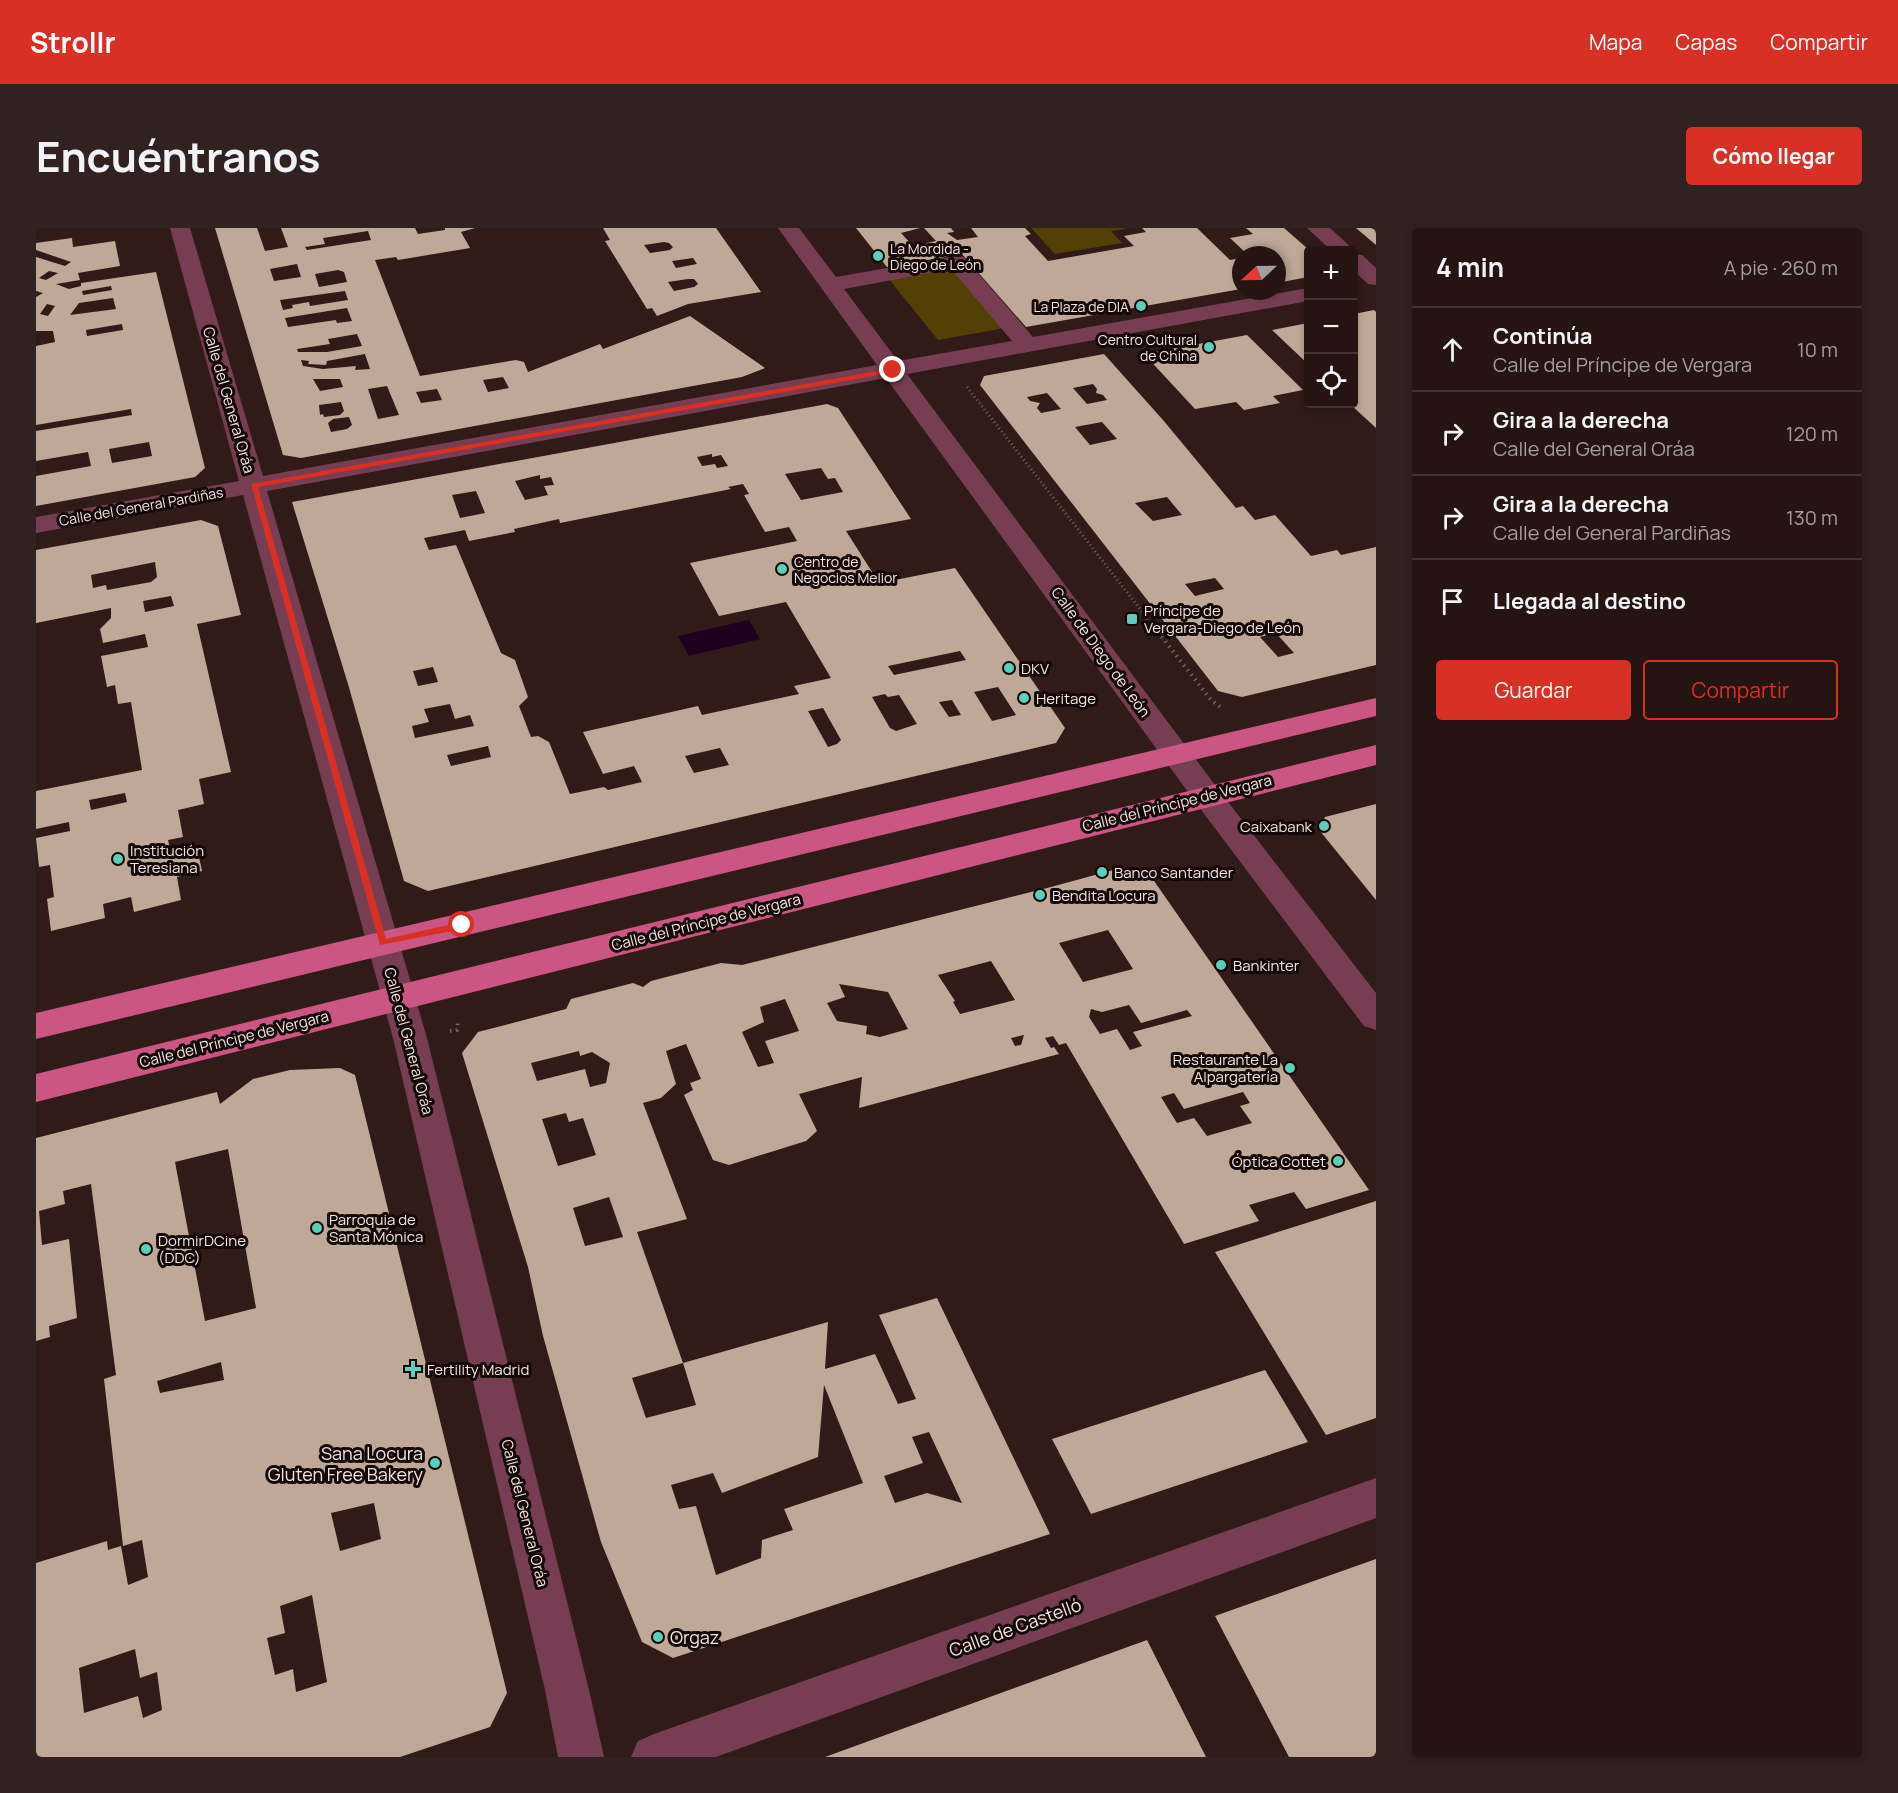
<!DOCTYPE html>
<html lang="es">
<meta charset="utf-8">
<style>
:root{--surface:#251412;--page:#312120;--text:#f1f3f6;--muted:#a39e9f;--line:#423332;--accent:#d93025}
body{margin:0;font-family:Manrope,sans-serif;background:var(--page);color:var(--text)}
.controls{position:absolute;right:18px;top:18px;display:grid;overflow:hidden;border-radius:6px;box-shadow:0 3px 9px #0003}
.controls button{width:54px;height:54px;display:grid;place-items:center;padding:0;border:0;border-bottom:2px solid var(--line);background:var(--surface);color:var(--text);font:30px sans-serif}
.compass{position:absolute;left:1196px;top:18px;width:54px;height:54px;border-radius:50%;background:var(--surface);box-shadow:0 3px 9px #0003;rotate:248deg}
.stop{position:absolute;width:18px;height:18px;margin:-14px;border:4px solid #d93025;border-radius:50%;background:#fff}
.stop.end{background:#d93025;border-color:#fff;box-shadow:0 2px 6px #0008}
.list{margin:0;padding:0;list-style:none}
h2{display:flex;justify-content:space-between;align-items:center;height:78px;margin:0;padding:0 24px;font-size:26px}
h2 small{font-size:20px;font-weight:400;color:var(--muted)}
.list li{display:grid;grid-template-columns:39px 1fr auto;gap:18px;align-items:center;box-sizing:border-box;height:84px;padding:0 24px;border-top:2px solid var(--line)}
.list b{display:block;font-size:22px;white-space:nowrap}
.list p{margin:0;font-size:20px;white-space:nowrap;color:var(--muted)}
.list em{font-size:20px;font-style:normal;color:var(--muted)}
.actions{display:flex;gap:12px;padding:18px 24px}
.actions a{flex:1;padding:14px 0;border:2px solid var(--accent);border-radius:6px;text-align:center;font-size:21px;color:var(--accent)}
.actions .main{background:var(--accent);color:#fff}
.icon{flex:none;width:33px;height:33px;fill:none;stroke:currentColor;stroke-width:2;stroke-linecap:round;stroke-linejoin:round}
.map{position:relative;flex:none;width:1340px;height:1529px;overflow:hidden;border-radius:6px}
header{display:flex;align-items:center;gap:36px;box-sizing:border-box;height:84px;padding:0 30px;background:var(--accent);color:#fff}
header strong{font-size:28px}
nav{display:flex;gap:33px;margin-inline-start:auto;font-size:21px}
.intro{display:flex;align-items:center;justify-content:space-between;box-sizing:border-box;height:144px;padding:0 36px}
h1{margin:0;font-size:42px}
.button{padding:15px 27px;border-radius:6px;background:var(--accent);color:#fff;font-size:21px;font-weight:700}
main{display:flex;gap:36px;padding:0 36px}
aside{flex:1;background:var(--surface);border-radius:6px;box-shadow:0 3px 9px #0003}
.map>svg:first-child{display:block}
.green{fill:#524007}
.water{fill:#1f011f}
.building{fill:#bfa897;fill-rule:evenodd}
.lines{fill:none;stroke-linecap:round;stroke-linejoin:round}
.path-far1{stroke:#74605d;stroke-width:3;stroke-dasharray:1 3;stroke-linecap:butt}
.path{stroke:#74605d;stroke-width:4;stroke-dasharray:1.5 4.5;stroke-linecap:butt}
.minor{fill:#773e53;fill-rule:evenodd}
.major{fill:#cb5583;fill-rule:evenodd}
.route{fill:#d93025}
.poi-dot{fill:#5dceb9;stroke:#120807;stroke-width:2}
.labels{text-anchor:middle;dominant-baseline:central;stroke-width:6;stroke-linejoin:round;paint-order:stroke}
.far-poi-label{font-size:14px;fill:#f3e3e1;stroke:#120807;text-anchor:start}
.far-street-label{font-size:14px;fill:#f3e3e1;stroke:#120807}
.street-label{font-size:15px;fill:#f3e3e1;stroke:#120807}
.poi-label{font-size:15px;fill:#f3e3e1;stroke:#120807;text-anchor:start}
.near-poi-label{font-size:18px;fill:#f3e3e1;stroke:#120807;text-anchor:end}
.near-street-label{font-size:18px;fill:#f3e3e1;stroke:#120807}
</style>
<header>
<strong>Strollr</strong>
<nav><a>Mapa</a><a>Capas</a><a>Compartir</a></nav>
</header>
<div class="intro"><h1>Encuéntranos</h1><a class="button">Cómo llegar</a></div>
<main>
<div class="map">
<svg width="1340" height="1529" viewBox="0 0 1340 1529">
<rect width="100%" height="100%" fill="#311b18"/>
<g class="green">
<path d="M995,0H1089V1L1075,3L1086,15L1019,26Z"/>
<path d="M923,32L980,98L902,112L848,45Z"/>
</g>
<path class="water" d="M713,392L724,411L653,428L642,408Z"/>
<g class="building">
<path d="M179,0H221L229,23L252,19L245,0H379L382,6L409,2V0H439L425,4L434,20L362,32L360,29L339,32L384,148L480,132L488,134L492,144L564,116L567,121L654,88L729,140L706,149L265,230L247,227ZM332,3L335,12L271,22L269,19L289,16L287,10ZM261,36L265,49L238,53L234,41ZM302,42L308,44L311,54L283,59L279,46ZM309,63L312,72L274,78L273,74L256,77L257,80L247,82L244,72ZM311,80L316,93L301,95L300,92L252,99L249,90ZM321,106L326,118L291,124H262L261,121L294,116L292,111ZM329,126L334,141L319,142L320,138L287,141L267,138L265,132L273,133L272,136L290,137L291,133ZM467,149L473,160L452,164L447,152ZM277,151H304L307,159L284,163ZM351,158L363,187L342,191L332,161ZM401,161L406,172L385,175L380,164ZM305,174L308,183L304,187L288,189L287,186L284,187L283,177ZM313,189L316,197L311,201L295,204L292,195L297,191Z"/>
<path d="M567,0H680L725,64L652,76L621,88L616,80L611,81L569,13L574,12ZM628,14L633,15L637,19L634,22L614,25L608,17ZM657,30L661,36L640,40L636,33ZM652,51H658L662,56L658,59L638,63L632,54Z"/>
<path d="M820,0H884L865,5L877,18L900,13L888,0H915L918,4L911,5L921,12L942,9L935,0H989L995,6L989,8L1012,33L1098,18L1088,8L1110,4L1106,0H1161L1194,32L1205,30V61L990,99L926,26L851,39Z"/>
<path d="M1210,0H1248L1272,21V49L1241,55V27H1237L1232,23L1212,27L1194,10L1217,6Z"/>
<path d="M1320,0H1340V17Z"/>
<path d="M36,10L37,19L79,13L84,38L42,45L44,52L20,56L33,61L45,58V55L120,44L169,240L159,249L0,278V248L55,238L52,224L0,233V203L96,187L95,181L0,197V118L19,114L17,103H0V69L7,65L0,63V29L29,38L35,34L0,22V15ZM13,43L22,45L10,52L3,50ZM75,58L76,62L47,67L46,63ZM77,70L80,81L34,87L43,75ZM11,76L19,78L12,88L4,86ZM86,96L87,102L51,108L50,102ZM113,214L116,228L76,235L73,221Z"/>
<path d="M1338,82L1340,84V200L1314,176H1318V86Z"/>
<path d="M1272,95V136L1236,102Z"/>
<path d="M1211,107L1267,162L1237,168L1244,175L1208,182L1200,174L1159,181L1108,126Z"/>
<path d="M1068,126L1127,192L1200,280L1207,278L1219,292L1239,287L1275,328L1301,322L1305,327L1340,319V437L1206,469L1182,463L944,157L948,148ZM1057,156L1061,161L1060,165L1067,167L1071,172L1051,176L1037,160ZM1011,165L1025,181L1005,185L1001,180L1004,175L994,173L991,169ZM1066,194L1081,211L1054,217L1039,199ZM1131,269L1146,287L1117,293L1099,275ZM1179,350L1188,361L1159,368L1149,356ZM1240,405L1258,425L1242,429L1224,409Z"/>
<path d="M791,176L802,180L875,291L810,303L838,347L844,355L919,340L1029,500L1020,515L392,663L368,653L312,456L256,274ZM676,226V229L685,227L692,238L681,240L679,236L666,238L661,229ZM785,240L792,251L799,250L807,264L765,272L749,246ZM504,247V251L515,249L518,257L508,258L512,267L489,272L479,253ZM707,256L713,266L708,267L729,304L753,299L761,313L654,335L683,388L750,374L795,450L758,458L763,466L666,487L662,478L547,504L567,546L598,538L606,554L572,562L568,559L534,566L513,514L502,508L495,509L483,478L492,469L479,432L465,425L420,317L393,322L388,310L429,302L433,313L479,304L478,301L523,291L524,295L695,261L692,259ZM440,263L449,285L424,290L416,267ZM924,423L930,432L858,447L852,438ZM397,439L402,454L382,458L377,443ZM962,459L980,487L956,493L938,464ZM849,466L852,469L863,467L881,496L860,503L854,500L836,469ZM916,472L925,487L913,489L903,474ZM414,476L419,491L434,487L438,498L379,510L376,498L393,494L388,481ZM787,480L805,512L801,516L792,519L772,483ZM452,518L455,529L415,538L411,527ZM684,520L693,537L658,545L649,528Z"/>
<path d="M165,292L182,298L205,387L161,396L195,544L163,551L168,576L142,582L147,609L132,612L135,625L161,620L166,643L141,649L145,672L98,684L95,669L67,676L69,690L15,703L11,671L18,669L14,637L3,639L0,610L34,603L33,594L0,601V563L106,542L95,474L82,476L79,457L71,459L65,428L112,419L109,406L67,415L64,401L75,390V380L0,395V322ZM119,334L121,349L115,354L71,362L70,357L57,360L55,347ZM135,368L138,378L109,384L107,373ZM89,565L91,574L55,582L53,572Z"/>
<path d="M1340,576V672L1284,603L1289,589Z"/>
<path d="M1088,639L1116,650L1333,962L1270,981L1258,964L1213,977L1223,993L1148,1016L1030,815L1023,817L1017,808L1009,810L1015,820L1018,819L1023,826L823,880L826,849L763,866L781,903L770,913L693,937L677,932L648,867L657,862L654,855L665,851L650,816L630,823L640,856L625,870L607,875L651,991L601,1004L647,1135L596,1150L610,1190L660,1177L647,1135L792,1094L789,1141L839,1126L862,1176L880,1171L843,1087L901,1070L1014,1306L637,1430L606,1414L565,1314L507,1108L492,1039L426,825L442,804L530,781L535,771L597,755L607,759L615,753L685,735L706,737L1015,659ZM1072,702L1097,741L1047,754L1023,715ZM955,733L979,772L924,786L917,774L919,773L902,747ZM803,756L852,764L872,801L844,809L830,806L831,798L801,793L791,775L809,769ZM749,771L763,803L729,813L738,835L722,839L706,804L728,794L724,779ZM1093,777L1105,795L1151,782L1156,788L1097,804L1106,818L1094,822L1081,801L1064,806L1053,789L1055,781L1066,784ZM988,807L985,817L979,818L975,810ZM543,823L544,828L556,824L574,835L570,855L554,859L549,841L501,853L495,835ZM1207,864L1214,875L1204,878L1216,895L1171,908L1158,890L1141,895L1125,869L1138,865L1148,881ZM530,885L533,894L547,890L560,927L522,938L506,891ZM573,969L587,1009L549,1018L537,980ZM788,1157L827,1255L748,1281L757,1302L726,1312L725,1330L680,1347L660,1278L643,1281L635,1257L677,1245L686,1265L782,1229ZM893,1204L926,1275L891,1265L859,1275L848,1248L887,1235L876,1209Z"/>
<path d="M304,840L319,847L471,1465L454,1499L364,1529H0V1335L71,1313L72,1322L85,1318L92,1357L112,1349L106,1312L87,1318L68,1151L80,1147L55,956L27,963L29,976L3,983L6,1017L33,1011L41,1090L13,1098L14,1109L0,1113V910L181,864L184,876L217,851L254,842ZM192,921L220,1080L169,1093L139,934ZM185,1134L188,1152L124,1165L121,1153ZM338,1275L345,1311L304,1323L295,1285ZM276,1367L291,1454L260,1464L257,1441L239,1447L231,1410L249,1405L244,1378ZM99,1421L104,1450L121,1444L126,1482L107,1490L102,1468L48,1485L43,1440Z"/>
<path d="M1340,973V1190L1290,1207L1179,1024Z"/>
<path d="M1229,1142L1272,1214L1055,1286L1016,1211Z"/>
<path d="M1340,1331V1529H1253L1179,1388Z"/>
<path d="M1111,1412L1170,1529H789L800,1525Z"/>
</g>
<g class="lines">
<path class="path-far1" d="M931,159L1108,386"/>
<g class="path">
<path d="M1107,385L1175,472L1187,481"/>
<path d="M414,803L421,802L422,792"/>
</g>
<g class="minor">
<path d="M134,0H154L227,248L841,137L742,0H763L800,49L920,28L928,29L997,109L1272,60V73L871,146L1182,561L1340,765V802L1328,798L1160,575L850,150L231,263L391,810L553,1462L568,1529H522L509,1462L357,810L207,267L0,305V289L203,253ZM915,41L976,113L862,133L808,61Z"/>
<path d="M1271,0H1294L1318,22H1295Z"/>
<path d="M1318,26L1326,27L1340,40V57L1332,56L1318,43Z"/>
<path d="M1340,1250V1290L680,1529H595L602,1513L618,1506Z"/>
</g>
<g class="major">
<path d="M1340,470V488L0,811V785Z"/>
<path d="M1340,517V537L0,874V846Z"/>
</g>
</g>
<path class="route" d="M857,140L859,144L222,259L350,711L426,694L431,697L426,701L344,717L215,256Z"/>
<g class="poi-dot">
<circle cx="842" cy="28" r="6"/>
<circle cx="1105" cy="78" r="6"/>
<circle cx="1173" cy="119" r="6"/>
<circle cx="746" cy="341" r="6"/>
<rect x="1090" y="385" width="12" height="12" rx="3"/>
<circle cx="973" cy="440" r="6"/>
<circle cx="988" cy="470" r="6"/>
<circle cx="1288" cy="598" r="6"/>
<circle cx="82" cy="631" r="6"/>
<circle cx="1066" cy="644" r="6"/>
<circle cx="1004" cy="667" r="6"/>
<circle cx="1185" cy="737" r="6"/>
<circle cx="1254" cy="840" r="6"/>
<circle cx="1302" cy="933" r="6"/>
<circle cx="281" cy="1000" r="6"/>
<circle cx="110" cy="1021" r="6"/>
<path d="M374 1132h6v6h6v6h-6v6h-6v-6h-6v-6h6z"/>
<circle cx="399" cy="1235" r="6"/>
<circle cx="622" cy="1409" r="6"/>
</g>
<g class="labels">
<g class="far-poi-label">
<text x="854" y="20">La Mordida -<tspan x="854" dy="16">Diego de León</tspan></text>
<text x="1093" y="78" text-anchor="end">La Plaza de DIA</text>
<text x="1161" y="111" text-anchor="end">Centro Cultural<tspan x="1161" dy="16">de China</tspan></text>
<text x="758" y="333">Centro de<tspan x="758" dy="16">Negocios Melior</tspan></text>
</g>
<g class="far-street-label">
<text transform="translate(105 278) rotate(-10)">Calle del General Pardiñas</text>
</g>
<g class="street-label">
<text transform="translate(193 172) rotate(74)">Calle del General Oráa</text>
<text transform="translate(1065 424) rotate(54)">Calle de Diego de León</text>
<text transform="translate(1141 575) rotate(-14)">Calle del Príncipe de Vergara</text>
<text transform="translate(670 694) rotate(-14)">Calle del Príncipe de Vergara</text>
<text transform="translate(198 811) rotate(-14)">Calle del Príncipe de Vergara</text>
<text transform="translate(373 813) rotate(75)">Calle del General Oráa</text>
<text transform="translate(489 1285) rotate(76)">Calle del General Oráa</text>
</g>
<g class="poi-label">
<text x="1108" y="382">Príncipe de<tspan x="1108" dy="17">Vergara-Diego de León</tspan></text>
<text x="985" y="440">DKV</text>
<text x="1000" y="470">Heritage</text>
<text x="1276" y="598" text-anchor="end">Caixabank</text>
<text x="94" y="622">Institución<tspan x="94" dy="17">Teresiana</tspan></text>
<text x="1078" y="644">Banco Santander</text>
<text x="1016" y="667">Bendita Locura</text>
<text x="1197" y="737">Bankinter</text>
<text x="1242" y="831" text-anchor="end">Restaurante La<tspan x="1242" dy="17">Alpargatería</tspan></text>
<text x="1290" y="933" text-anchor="end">Óptica Cottet</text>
<text x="293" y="991">Parroquia de<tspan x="293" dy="17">Santa Mónica</tspan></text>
<text x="122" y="1012">DormirDCine<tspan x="122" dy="17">(DDC)</tspan></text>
<text x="391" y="1141">Fertility Madrid</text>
</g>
<g class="near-poi-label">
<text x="387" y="1225">Sana Locura<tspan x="387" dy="21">Gluten Free Bakery</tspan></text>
<text x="634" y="1409" text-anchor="start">Orgaz</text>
</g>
<g class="near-street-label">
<text transform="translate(979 1399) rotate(-20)">Calle de Castelló</text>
</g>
</g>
</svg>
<div class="controls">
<button>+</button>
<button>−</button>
<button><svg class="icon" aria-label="locate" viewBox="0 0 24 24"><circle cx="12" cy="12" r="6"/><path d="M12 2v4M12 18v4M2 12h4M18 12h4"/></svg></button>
</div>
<svg class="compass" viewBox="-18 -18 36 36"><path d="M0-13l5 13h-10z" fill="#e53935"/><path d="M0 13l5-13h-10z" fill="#a39e9f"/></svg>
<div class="stop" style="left:426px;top:697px"></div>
<div class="stop end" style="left:857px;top:142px"></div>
</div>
<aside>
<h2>4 min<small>A pie · 260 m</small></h2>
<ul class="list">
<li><svg class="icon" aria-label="ahead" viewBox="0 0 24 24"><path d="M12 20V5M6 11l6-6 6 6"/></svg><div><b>Continúa</b><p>Calle del Príncipe de Vergara</p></div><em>10 m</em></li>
<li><svg class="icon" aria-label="right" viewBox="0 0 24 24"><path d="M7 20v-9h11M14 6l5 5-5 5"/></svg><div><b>Gira a la derecha</b><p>Calle del General Oráa</p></div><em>120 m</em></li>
<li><svg class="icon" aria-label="right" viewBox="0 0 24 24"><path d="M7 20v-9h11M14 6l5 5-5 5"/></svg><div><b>Gira a la derecha</b><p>Calle del General Pardiñas</p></div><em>130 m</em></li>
<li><svg class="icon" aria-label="arrive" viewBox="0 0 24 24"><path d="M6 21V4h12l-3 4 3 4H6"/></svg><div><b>Llegada al destino</b></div></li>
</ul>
<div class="actions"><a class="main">Guardar</a><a>Compartir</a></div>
</aside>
</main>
